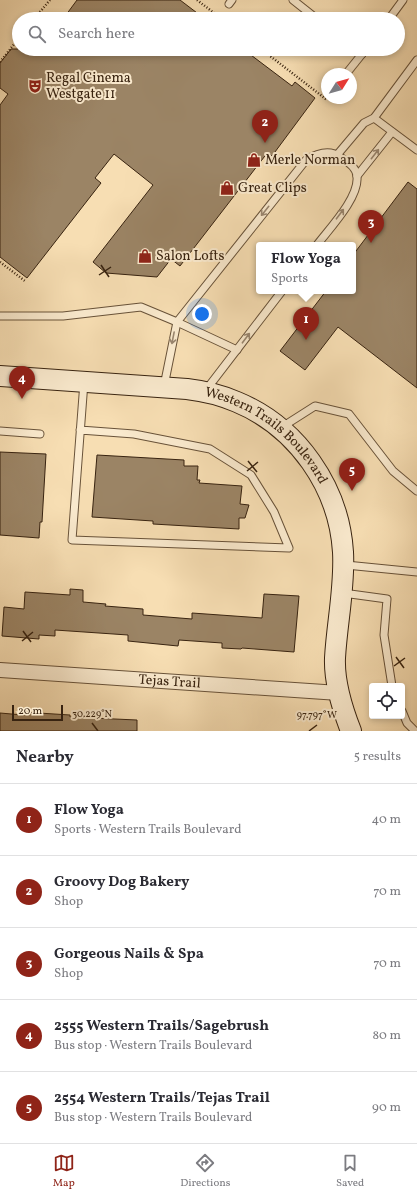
<!DOCTYPE html>
<meta charset="utf-8">
<style>
:root{--surface:#fff;--page:#f7f7f7;--text:#2b2b33;--muted:#7c7c81;--line:#e1e1e2;--accent:#8f2418}
body{margin:0;font-family:Vollkorn,serif;background:var(--page);color:var(--text)}
.controls{position:absolute;right:12px;bottom:12px;display:grid;overflow:hidden;border-radius:4px;box-shadow:0 2px 6px #0003}
.controls button{width:36px;height:36px;display:grid;place-items:center;padding:0;border:0;border-bottom:1px solid var(--line);background:var(--surface);color:var(--text);font:20px sans-serif}
.compass{position:absolute;left:321px;top:68px;width:36px;height:36px;border-radius:50%;background:var(--surface);box-shadow:0 2px 6px #0003;rotate:53deg}
.scale{position:absolute;left:12px;bottom:10px;width:51px;box-sizing:border-box;padding-left:4px;border:2px solid #382310;border-top:0;font-size:11px;line-height:14px;white-space:nowrap;color:#382310;-webkit-text-stroke:3px #faeace;paint-order:stroke}
.you{position:absolute;left:202px;top:314px;width:14px;height:14px;margin:-10px;border:3px solid #fff;border-radius:50%;background:#1a73e8;box-shadow:0 0 0 6px #1a73e833}
.badge{display:grid;place-items:center;width:26px;height:26px;border-radius:50%;background:var(--accent);color:#fff;font-size:13px;font-weight:700}
.pin{position:absolute;translate:-50% -33px;filter:drop-shadow(0 1px 2px #0008)}
.pin::after{content:'';position:absolute;top:21px;width:14px;height:12px;background:inherit;clip-path:polygon(0 0,100% 0,50% 100%)}
.popup{position:absolute;left:256px;top:242px;width:100px;height:52px;box-sizing:border-box;display:grid;place-content:center;border-radius:4px;background:var(--surface);filter:drop-shadow(0 1px 3px #0005);font-size:13px;white-space:nowrap;color:var(--muted)}
.popup b{font-size:15px;color:var(--text)}
.popup::after{content:'';position:absolute;left:50%;top:100%;margin-left:-8px;border:8px solid transparent;border-top-color:var(--surface)}
.list{margin:0;padding:0;list-style:none}
h2{display:flex;justify-content:space-between;align-items:center;height:52px;margin:0;padding:0 16px;font-size:17px}
h2 small{font-size:13px;font-weight:400;color:var(--muted)}
.list li{display:grid;grid-template-columns:26px 1fr auto;gap:12px;align-items:center;box-sizing:border-box;height:72px;padding:0 16px;border-top:1px solid var(--line)}
.list b{display:block;font-size:15px;white-space:nowrap}
.list p{margin:0;font-size:13px;white-space:nowrap;color:var(--muted)}
.list em{font-size:13px;font-style:normal;color:var(--muted)}
.icon{flex:none;width:22px;height:22px;fill:none;stroke:currentColor;stroke-width:2;stroke-linecap:round;stroke-linejoin:round}
.map{position:relative;flex:none;width:417px;height:731px;overflow:hidden}
.search{position:absolute;background:var(--surface);box-shadow:0 2px 6px #0003;left:12px;right:12px;top:12px;height:44px;display:flex;align-items:center;gap:10px;box-sizing:border-box;padding:0 14px;border-radius:22px;color:var(--muted);font-size:15px}
.sheet{height:412px;background:var(--surface)}
nav{display:flex;justify-content:space-around;align-items:center;box-sizing:border-box;height:56px;border-top:1px solid var(--line);background:var(--surface);font-size:11px;color:var(--muted)}
nav a{display:grid;justify-items:center;gap:2px}
nav .on{color:var(--accent)}
.map>svg:first-child{display:block}
.building{fill:#9b8465;stroke:#382310}
.lines{fill:none;stroke-linecap:round;stroke-linejoin:round}
.lane-casing{stroke:#685239;stroke-width:9}
.street-casing{stroke:#685239;stroke-width:16}
.secondary-casing{stroke:#382310;stroke-width:22}
.path{stroke:#382310;stroke-width:2.5;stroke-dasharray:1 2;stroke-linecap:butt}
.lane{stroke:#faeace;stroke-width:7}
.street{stroke:#faeace;stroke-width:14}
.secondary{stroke:#faeace;stroke-width:20}
.oneway{stroke:#99866f}
.ticks{fill:none;stroke:#382310;stroke-width:1.5}
.labels{text-anchor:middle;dominant-baseline:central;stroke-width:4;stroke-linejoin:round;paint-order:stroke}
.poi-label{font-size:14px;fill:#382310;stroke:#faeace;text-anchor:start}
.street-label{font-size:14px;fill:#382310;stroke:#faeace}
.ticks-label{font-size:10px;text-anchor:middle;fill:#382310;stroke:#faeace;stroke-width:4;stroke-linejoin:round;paint-order:stroke}
</style>
<div class="map">
<svg width="417" height="731" viewBox="0 0 417 731">
<rect width="100%" height="100%" fill="#f7deb3"/>
<filter id="stains"><feTurbulence type="fractalNoise" baseFrequency=".005" numOctaves="4"/><feColorMatrix values="0 0 0 0 .2 0 0 0 0 .09 0 0 0 0 .02 0 0 0 .5 -.17"/></filter>
<radialGradient id="worn" r=".72"><stop offset=".6" stop-color="#630" stop-opacity="0"/><stop offset="1" stop-color="#630" stop-opacity=".3"/></radialGradient>
<g class="building">
<path d="M77,0H180L205,19H63Z"/>
<path d="M11,49H243L292,86L295,82L315,98L272,156L268,152L180,266L171,259L157,277L106,273L93,262L153,185L114,154L95,178L101,183L27,278L0,257V105L8,94L0,88V63Z"/>
<path d="M408,182L417,189V388L338,327L305,370L280,351L326,291H353V255Z"/>
<path d="M0,452L46,454L42,522H40L39,538L0,535Z"/>
<path d="M97,455L184,460V466H198L197,480H200L199,483L242,486L240,504L249,505L245,518H239V529L153,524V521L92,517Z"/>
<path d="M70,589L83,590V602L106,604L105,606L143,609V615L192,619V613L262,618L264,594L299,596L294,652L242,648L241,649L222,648V643L179,640L178,646L128,641V635L55,630V636L39,635V639L2,636L4,607L24,609L25,592L70,595Z"/>
<path d="M23,712L70,715V717L137,720V731H0V713L23,715Z"/>
</g>
<g class="lines">
<defs>
<g id="lane">
<path d="M293,0L317,19"/>
<path d="M229,4L232,0"/>
<path d="M389,19L403,0"/>
<path d="M356,49L362,54L365,49"/>
<path d="M346,74L362,54"/>
<path d="M374,118L417,150"/>
<path d="M337,155L364,123L374,118L417,60"/>
<path d="M357,176L392,132"/>
<path d="M0,316H63L141,307L177,322L237,350"/>
<path d="M164,386L177,322L306,160C316,154 329,149 340,157C347,162 357,167 357,177C359,198 329,229 317,245"/>
<path d="M206,390L282,291"/>
<path d="M282,427L315,406L349,414L393,471L417,491"/>
<path d="M80,430L134,434L210,449L251,475L274,512L289,548L72,540L84,382"/>
<path d="M0,431L40,434"/>
<path d="M346,565L417,572"/>
<path d="M343,593L387,599L384,635L392,686"/>
<path d="M402,711L407,723L415,731"/>
</g>
<g id="street">
<path id="s1" d="M0,670L339,693"/>
</g>
<g id="secondary">
<path id="s2" d="M0,376L187,389C204,391 221,395 237,402C297,427 339,487 343,552C345,587 337,622 335,658C334,683 342,708 351,731"/>
</g>
</defs>
<use href="#lane" class="lane-casing"/>
<use href="#street" class="street-casing"/>
<use href="#secondary" class="secondary-casing"/>
<g class="path">
<path d="M197,0L222,19"/>
<path d="M34,19L50,0"/>
<path d="M261,49L327,100"/>
<path d="M0,62L19,38"/>
<path d="M0,262L25,281"/>
</g>
<use href="#lane" class="lane"/>
<use href="#street" class="street"/>
<use href="#secondary" class="secondary"/>
</g>
<defs><path id="oneway-shaft" d="M-6 0H5M1.5-3L5.5 0L1.5 3" fill="none" stroke-width="1.6" stroke-linecap="round" stroke-linejoin="round"/></defs>
<g class="oneway">
<use href="#oneway-shaft" transform="translate(375 154) rotate(-52)"/>
<use href="#oneway-shaft" transform="translate(265 211) rotate(129)"/>
<use href="#oneway-shaft" transform="translate(340 214) rotate(-53)"/>
<use href="#oneway-shaft" transform="translate(173 338) rotate(101)"/>
<use href="#oneway-shaft" transform="translate(246 338) rotate(-53)"/>
</g>
<path class="ticks" d="M101,265L109,277M99,275L111,267M248,461L257,472M247,471L258,462M23,631L31,642M22,641L33,632M396,657L404,668M394,666L405,658M92,723L98,731M309,731L317,725"/>
<defs>
<symbol id="theatre-bare" viewBox="-9 -9 18 18"><path d="M-5-5.5Q0-4 5-5.5V0Q5 5 0 6Q-5 5-5 0ZM-3.3-2.5H-1v1.5H-3.3ZM1-2.5H3.3v1.5H1ZM-2.8 1Q0 5.5 2.8 1Z" fill="#8f2418" stroke="#faeace" stroke-width="2.5" paint-order="stroke"/></symbol>
<symbol id="shop-bare" viewBox="-9 -9 18 18"><path d="M-5-2.5h2.3a2.7 3.5 0 0 1 5.4 0H5L5.5 6h-11ZM-1.5-2.5h3a1.5 2.3 0 0 0-3 0Z" fill="#8f2418" stroke="#faeace" stroke-width="2.5" paint-order="stroke"/></symbol>
</defs>
<g fill-rule="evenodd">
<use href="#theatre-bare" x="25" y="76" width="20" height="20"/>
<use href="#shop-bare" x="244" y="150" width="20" height="20"/>
<use href="#shop-bare" x="217" y="178" width="20" height="20"/>
<use href="#shop-bare" x="135" y="246" width="20" height="20"/>
</g>
<g class="labels">
<g class="poi-label">
<text x="46" y="78">Regal Cinema<tspan x="46" dy="16">Westgate 11</tspan></text>
<text x="265" y="160">Merle Norman</text>
<text x="238" y="188">Great Clips</text>
<text x="156" y="256">Salon Lofts</text>
</g>
<g class="street-label">
<text stroke="none"><textPath href="#s2" startOffset="283">Western Trails Boulevard</textPath></text>
<text stroke="none"><textPath href="#s1" startOffset="170">Tejas Trail</textPath></text>
</g>
</g>
<g class="ticks-label">
<text x="92" y="717">30.229°N</text>
<text x="317" y="718">97.797°W</text>
</g>
<rect width="100%" height="100%" filter="url(#stains)"/>
<rect width="100%" height="100%" fill="url(#worn)"/>
</svg>
<div class="controls">
<button><svg class="icon" aria-label="locate" viewBox="0 0 24 24"><circle cx="12" cy="12" r="6"/><path d="M12 2v4M12 18v4M2 12h4M18 12h4"/></svg></button>
</div>
<svg class="compass" viewBox="-18 -18 36 36"><path d="M0-13l5 13h-10z" fill="#e53935"/><path d="M0 13l5-13h-10z" fill="#7c7c81"/></svg>
<div class="scale">20 m</div>
<div class="you"></div>
<div class="pin badge" style="left:306px;top:340px">1</div>
<div class="popup"><b>Flow Yoga</b>Sports</div>
<div class="pin badge" style="left:265px;top:143px">2</div>
<div class="pin badge" style="left:371px;top:243px">3</div>
<div class="pin badge" style="left:22px;top:399px">4</div>
<div class="pin badge" style="left:352px;top:491px">5</div>
<div class="search"><svg class="icon" aria-label="search" viewBox="0 0 24 24"><circle cx="10" cy="10" r="6"/><path d="M15 15l6 6"/></svg>Search here</div>
</div>
<section class="sheet">
<h2>Nearby<small>5 results</small></h2>
<ul class="list">
<li><span class="badge">1</span><div><b>Flow Yoga</b><p>Sports · Western Trails Boulevard</p></div><em>40 m</em></li>
<li><span class="badge">2</span><div><b>Groovy Dog Bakery</b><p>Shop</p></div><em>70 m</em></li>
<li><span class="badge">3</span><div><b>Gorgeous Nails &amp; Spa</b><p>Shop</p></div><em>70 m</em></li>
<li><span class="badge">4</span><div><b>2555 Western Trails/Sagebrush</b><p>Bus stop · Western Trails Boulevard</p></div><em>80 m</em></li>
<li><span class="badge">5</span><div><b>2554 Western Trails/Tejas Trail</b><p>Bus stop · Western Trails Boulevard</p></div><em>90 m</em></li>
</ul>
</section>
<nav>
<a class="on"><svg class="icon" aria-label="map" viewBox="0 0 24 24"><path d="M3 6l6-2 6 2 6-2v14l-6 2-6-2-6 2zM9 4v14M15 6v14"/></svg>Map</a>
<a><svg class="icon" aria-label="directions" viewBox="0 0 24 24"><path d="M12 3l9 9-9 9-9-9zM9 14v-3h6M13 9l2 2-2 2"/></svg>Directions</a>
<a><svg class="icon" aria-label="saved" viewBox="0 0 24 24"><path d="M7 4h10v16l-5-4-5 4z"/></svg>Saved</a>
</nav>
